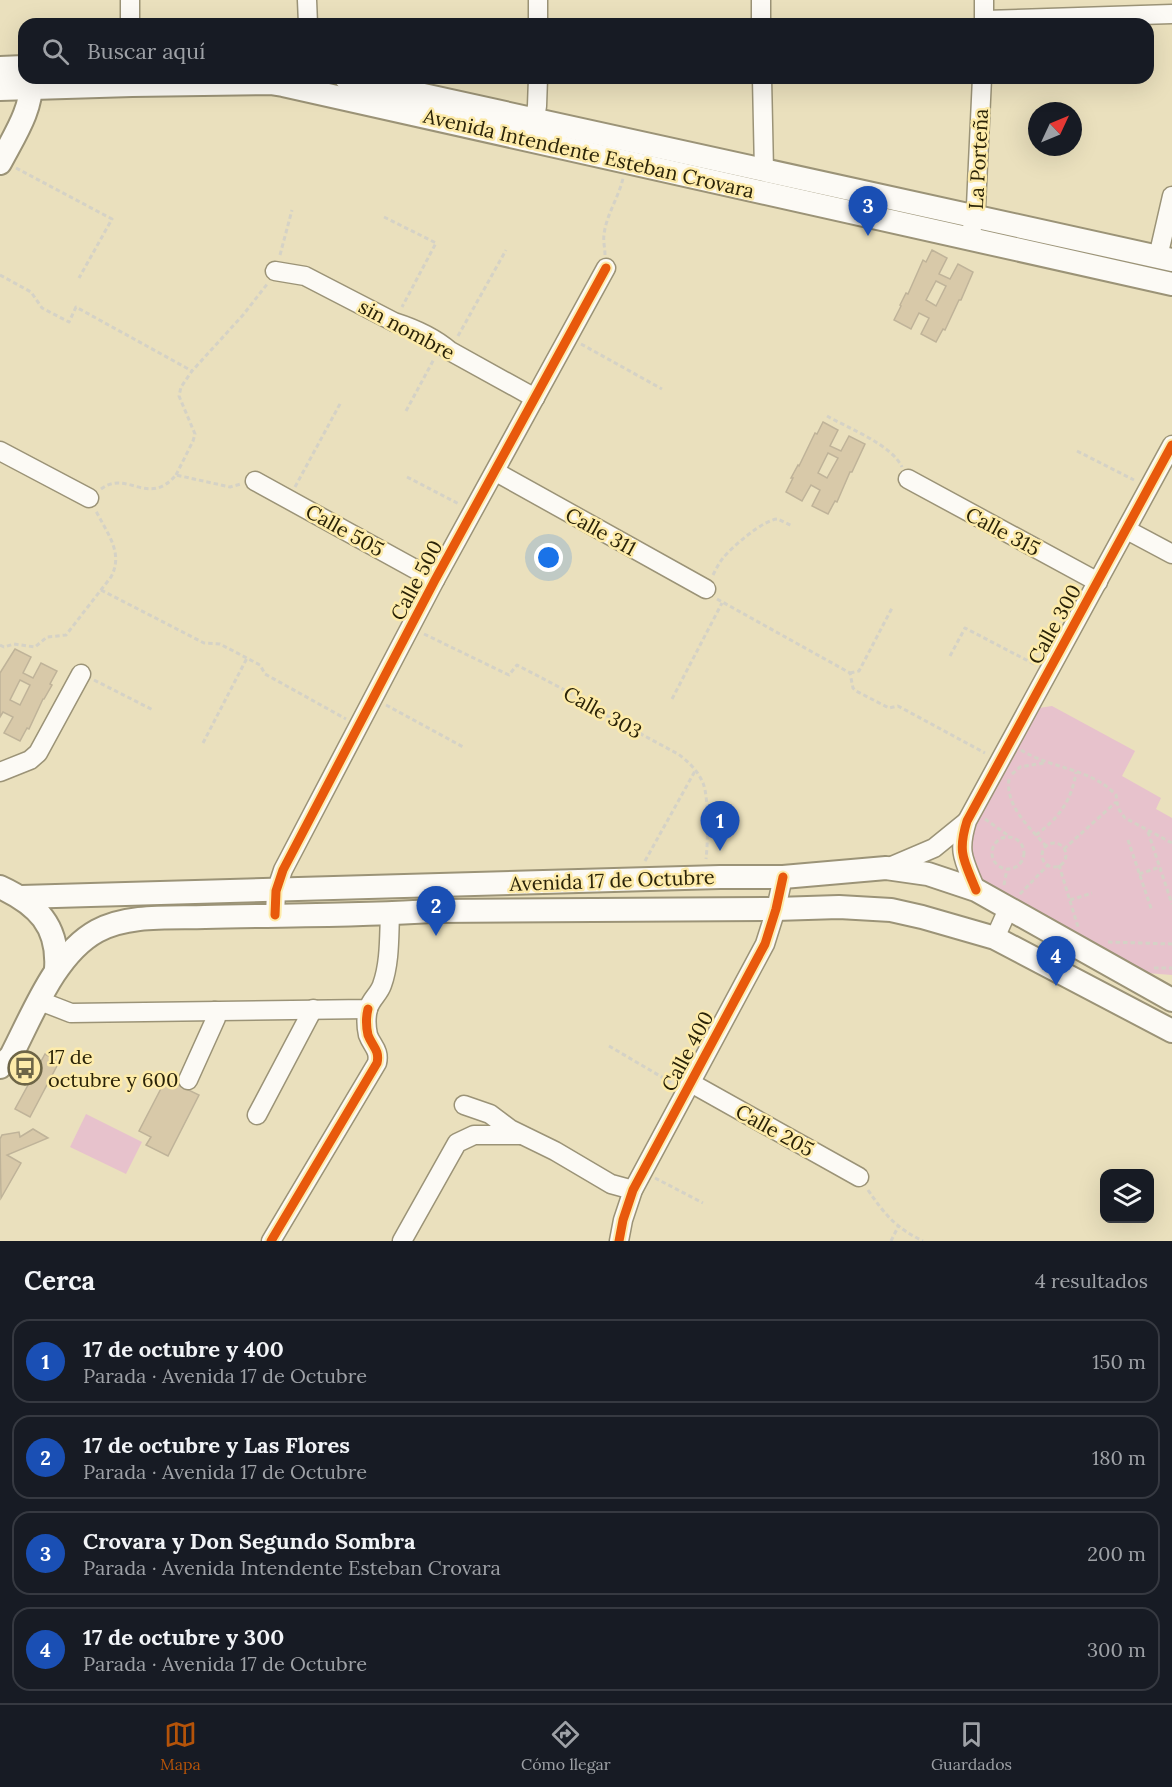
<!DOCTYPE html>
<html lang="es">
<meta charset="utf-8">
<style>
:root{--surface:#171b24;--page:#242831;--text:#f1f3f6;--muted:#9ea1a6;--line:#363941;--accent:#b45309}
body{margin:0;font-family:Lora,serif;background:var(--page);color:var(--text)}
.controls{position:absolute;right:18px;bottom:18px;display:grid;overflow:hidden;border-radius:12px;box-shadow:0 6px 24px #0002}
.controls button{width:54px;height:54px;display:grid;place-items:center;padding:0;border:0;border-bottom:2px solid var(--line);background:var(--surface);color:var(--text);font:30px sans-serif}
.compass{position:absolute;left:1028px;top:102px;width:54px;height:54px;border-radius:50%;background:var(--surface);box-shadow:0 6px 24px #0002;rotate:46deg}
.you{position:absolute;left:549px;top:558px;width:21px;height:21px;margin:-15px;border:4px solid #fff;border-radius:50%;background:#1a73e8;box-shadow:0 0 0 9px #1a73e833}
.badge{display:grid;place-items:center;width:39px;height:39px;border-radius:50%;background:var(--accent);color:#fff;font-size:20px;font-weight:700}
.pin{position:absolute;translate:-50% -50px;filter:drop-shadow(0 2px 3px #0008)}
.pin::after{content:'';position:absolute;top:32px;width:21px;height:18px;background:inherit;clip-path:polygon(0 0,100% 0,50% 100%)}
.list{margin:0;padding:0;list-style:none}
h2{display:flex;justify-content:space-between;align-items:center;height:78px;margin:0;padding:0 24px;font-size:26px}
h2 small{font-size:20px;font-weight:400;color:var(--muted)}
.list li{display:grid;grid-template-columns:39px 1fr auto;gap:18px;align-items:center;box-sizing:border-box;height:84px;margin:0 12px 12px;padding:0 12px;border:2px solid var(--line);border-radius:18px}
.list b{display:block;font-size:22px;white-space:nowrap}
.list p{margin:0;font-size:20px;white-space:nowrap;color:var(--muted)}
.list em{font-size:20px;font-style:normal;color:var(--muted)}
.icon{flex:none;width:33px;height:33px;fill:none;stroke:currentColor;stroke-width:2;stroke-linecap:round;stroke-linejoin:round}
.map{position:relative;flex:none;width:1172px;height:1241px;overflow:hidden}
.search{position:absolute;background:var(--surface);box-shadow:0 6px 24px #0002;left:18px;right:18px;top:18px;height:66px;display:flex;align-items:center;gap:15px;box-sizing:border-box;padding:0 21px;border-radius:18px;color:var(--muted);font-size:22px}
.sheet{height:462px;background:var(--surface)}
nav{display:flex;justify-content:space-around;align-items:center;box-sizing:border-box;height:84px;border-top:2px solid var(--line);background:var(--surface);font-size:16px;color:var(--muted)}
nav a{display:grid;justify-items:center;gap:3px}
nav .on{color:var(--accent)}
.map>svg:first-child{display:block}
.green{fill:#e7c2cc}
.building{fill:#d8c9a9;stroke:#bfb399;stroke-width:1.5;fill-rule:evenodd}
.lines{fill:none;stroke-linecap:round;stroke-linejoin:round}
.minor-casing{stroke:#9b9377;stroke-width:21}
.major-casing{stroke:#9b9377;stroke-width:26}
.path{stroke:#d5d2c6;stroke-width:3;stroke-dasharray:4.5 3;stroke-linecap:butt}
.minor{stroke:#fcfaf5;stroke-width:18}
.major{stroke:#fcfaf5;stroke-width:22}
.cycleway-casing{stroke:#fdebaa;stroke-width:13}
.cycleway{stroke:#e8590c;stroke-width:9}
.labels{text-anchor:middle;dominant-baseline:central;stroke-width:5;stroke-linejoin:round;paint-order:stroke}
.street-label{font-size:20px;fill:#2a2308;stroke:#fdebaa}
.poi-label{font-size:20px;fill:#2a2308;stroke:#fdebaa;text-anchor:start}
</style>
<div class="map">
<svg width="1172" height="1241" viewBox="0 0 1172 1241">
<rect width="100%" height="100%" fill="#eae0bd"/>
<g class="green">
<path d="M1052,706L1135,751L1122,776L1161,798L1156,809L1172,818V975L1146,973L989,887C971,869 968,851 971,827L1039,708Z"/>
<path d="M86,1114L142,1142L126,1174L70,1147Z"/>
</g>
<g class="building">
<path d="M932,250L947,258L939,274L950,279L958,264L973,272L961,300H959L945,330L943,329L936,342L921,334L929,318L919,313L911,329L894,320L901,306L900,305L906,293L908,294L923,260L926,262ZM936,281L946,286L936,306L926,300Z"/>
<path d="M823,422L838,430L830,446L841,451L849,436L865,444L852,472H850L837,502L835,501L828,514L812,506L820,490L811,485L802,501L786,492L793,478H791L798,465L799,466L815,433L817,434ZM828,453L838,458L827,478L818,473Z"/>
<path d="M15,649L31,657L23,673L33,678L41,663L57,671L50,684L52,685L44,699H43L29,729L27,728L20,741L4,733L13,717L3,712L0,717V673ZM20,680L30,685L20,705L10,700Z"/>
<path d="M45,1054L59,1062L30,1117L15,1109Z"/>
<path d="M166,1079L199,1095L168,1156L146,1145L151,1137L139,1131Z"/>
<path d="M33,1129L48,1138L7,1155L21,1163L1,1198L0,1139L2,1135L19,1132L20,1137Z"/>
</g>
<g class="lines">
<defs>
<g id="minor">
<path d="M130,0V24"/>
<path d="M307,0L308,24"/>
<path d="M538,0V24"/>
<path d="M761,0V24"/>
<path d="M984,0V24"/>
<path d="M985,20L1172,14"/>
<path d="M762,78L764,171"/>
<path d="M532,133L537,106L538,78"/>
<path d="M972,228L976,206L982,78"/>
<path d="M1158,257L1172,196"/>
<path d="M275,271L305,276L394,322C413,328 435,338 450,351L535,398"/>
<path d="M0,451L89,498"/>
<path d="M496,472L706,589"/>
<path d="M908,479L1098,582"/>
<path d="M255,481L435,580"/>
<path d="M1127,530L1172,554"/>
<path d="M0,772L30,760L38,753L81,674"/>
<path d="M887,868L934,848L966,822"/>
<path d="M976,890C964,860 957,853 967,821L1172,445"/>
<path d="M275,915L276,891L283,870L435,580L606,268"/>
<path d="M995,938L1008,909"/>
<path d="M40,1001L71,1013L368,1009C371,999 379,994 382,985C390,963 389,936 390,914"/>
<path d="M188,1080L216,1018L215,1011"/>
<path d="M691,1083L859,1177"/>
<path d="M464,1105L490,1114L510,1129L555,1151L611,1184L633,1190"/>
<path d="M257,1115L313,1009"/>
<path d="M271,1241L377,1063C380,1050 372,1046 368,1035C366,1026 366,1017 368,1009"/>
<path d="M402,1241L457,1143L474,1135H521"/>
<path d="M619,1241L623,1220L633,1190L765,944L776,909L783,877"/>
</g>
<g id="major">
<path d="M0,68L24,67"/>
<path d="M346,78L1172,260"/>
<path d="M0,89L132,85L270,83L283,85L1172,284"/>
<path d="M0,163C14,136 33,109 31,78"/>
<path d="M0,887C37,904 59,926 56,969"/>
<path d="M21,897L720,877H783L886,868L928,874L976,890L1172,1000"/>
<path d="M0,1067L11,1056C33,1014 55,954 97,931C128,914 171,918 205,917C281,915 357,916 432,911L776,909L839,907L891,910L922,917L995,938L1172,1031"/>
</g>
</defs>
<use href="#minor" class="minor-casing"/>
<use href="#major" class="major-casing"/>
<g class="path">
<path d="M16,168L112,219L79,278"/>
<path d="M384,217L436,243L402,307"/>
<path d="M280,255L292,210"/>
<path d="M605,255C605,248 603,241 604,235C606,215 619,197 623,178"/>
<path d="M0,275L31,292L42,308L69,322L76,307L192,371"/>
<path d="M458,336L506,250"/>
<path d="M581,344L662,389"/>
<path d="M406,411L434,359"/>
<path d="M827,416C848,428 892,445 902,467"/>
<path d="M1077,451L1134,480"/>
<path d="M176,475L193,441L195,434L179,396L181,387L192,371L243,315L268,283"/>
<path d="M407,477L459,504"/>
<path d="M295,487L341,402"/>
<path d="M101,489C127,469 148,508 176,475L230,487L241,484"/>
<path d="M713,575C716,569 719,563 723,558C732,547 764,519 778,519L792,526"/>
<path d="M101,590L204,643L220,644L260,665L265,674L346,719"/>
<path d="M717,599L850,673L853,688L856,691L889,708L898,706L985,753"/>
<path d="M424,634L509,675L517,665L576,696L589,706L678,754C688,761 698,771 703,783C709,797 708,843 706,859"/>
<path d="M0,645L4,647L14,644L35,647L47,637L66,635L111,577C124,553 107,533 96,511"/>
<path d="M950,656L965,628L1034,664"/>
<path d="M850,673L859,671L892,608"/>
<path d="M94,680L153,710"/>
<path d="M672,699L722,603"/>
<path d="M386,705L465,748"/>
<path d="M203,743L247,658"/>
<path d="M1021,750C1051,769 1091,768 1116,795L1118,808L1125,818L1172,843"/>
<path d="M1012,774L1020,767L1044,763"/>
<path d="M1009,779C1005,806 1030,828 1046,846"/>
<path d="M985,819L1009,836"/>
<path d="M1148,832L1172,904"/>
<path d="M1036,835C1059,818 1072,800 1076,772"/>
<circle cx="1008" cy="853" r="16"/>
<path d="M1128,840L1152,911"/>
<circle cx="1054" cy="855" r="12"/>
<path d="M1064,849L1116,802"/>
<path d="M645,861L695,771"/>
<path d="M1059,865L1078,927"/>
<path d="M1139,874L1160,867"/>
<path d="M1004,885L1007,869"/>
<path d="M1020,894L1048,865"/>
<path d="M1070,900L1092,893"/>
<path d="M1108,942L1172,944"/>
<path d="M1154,968H1172"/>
<path d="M609,1046L672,1083"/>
<path d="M655,1178L703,1203"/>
<path d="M868,1190C885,1215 896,1228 923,1241"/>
<path d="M891,1241L898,1227"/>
</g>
<use href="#minor" class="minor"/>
<use href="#major" class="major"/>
<defs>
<g id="cycleway">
<path d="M976,890C964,860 957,853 967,821L1172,445"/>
<path d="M275,915L276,891L283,870L435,580L606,268"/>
<path d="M271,1241L377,1063C380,1050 372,1046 368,1035C366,1026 366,1017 368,1009"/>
<path d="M619,1241L623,1220L633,1190L765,944L776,909L783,877"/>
</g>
</defs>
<use href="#cycleway" class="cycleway-casing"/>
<use href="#cycleway" class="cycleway"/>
</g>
<defs>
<symbol id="bus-ring" viewBox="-11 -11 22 22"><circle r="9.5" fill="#fdebaa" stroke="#6d6547" stroke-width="1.5"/><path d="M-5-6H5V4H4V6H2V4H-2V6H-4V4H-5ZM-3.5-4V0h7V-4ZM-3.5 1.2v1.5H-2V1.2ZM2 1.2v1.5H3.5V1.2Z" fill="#6d6547"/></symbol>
</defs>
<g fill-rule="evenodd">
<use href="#bus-ring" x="6" y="1049" width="38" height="38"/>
</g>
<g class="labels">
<g class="street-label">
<text transform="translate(589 153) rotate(13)">Avenida Intendente Esteban Crovara</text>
<text transform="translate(978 159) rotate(-87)">La Porteña</text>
<text transform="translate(407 329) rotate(28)">sin nombre</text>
<text transform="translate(345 530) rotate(29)">Calle 505</text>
<text transform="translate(601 531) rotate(29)">Calle 311</text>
<text transform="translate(1003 531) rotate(28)">Calle 315</text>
<text transform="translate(416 580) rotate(-62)">Calle 500</text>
<text transform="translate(1054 624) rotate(-61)">Calle 300</text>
<text transform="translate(603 712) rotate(29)">Calle 303</text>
<text transform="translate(612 880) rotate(-2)">Avenida 17 de Octubre</text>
<text transform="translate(687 1051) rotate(-62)">Calle 400</text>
<text transform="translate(775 1130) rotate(29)">Calle 205</text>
</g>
<g class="poi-label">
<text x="48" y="1056">17 de<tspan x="48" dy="23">octubre y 600</tspan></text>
</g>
</g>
</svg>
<div class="controls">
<button><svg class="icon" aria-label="layers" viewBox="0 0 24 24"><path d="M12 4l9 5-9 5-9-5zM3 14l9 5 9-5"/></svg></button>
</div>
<svg class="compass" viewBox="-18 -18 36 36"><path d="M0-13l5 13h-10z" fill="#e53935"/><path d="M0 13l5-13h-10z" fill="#9ea1a6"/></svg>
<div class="you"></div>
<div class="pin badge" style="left:720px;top:851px;background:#1a4fb4">1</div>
<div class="pin badge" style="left:436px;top:936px;background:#1a4fb4">2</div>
<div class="pin badge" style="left:868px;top:236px;background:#1a4fb4">3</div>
<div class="pin badge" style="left:1056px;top:986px;background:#1a4fb4">4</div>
<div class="search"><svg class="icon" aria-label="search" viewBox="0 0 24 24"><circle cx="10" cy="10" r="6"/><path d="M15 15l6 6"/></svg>Buscar aquí</div>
</div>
<section class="sheet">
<h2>Cerca<small>4 resultados</small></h2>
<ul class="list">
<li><span class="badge" style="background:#1a4fb4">1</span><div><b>17 de octubre y 400</b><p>Parada · Avenida 17 de Octubre</p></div><em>150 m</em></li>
<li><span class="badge" style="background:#1a4fb4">2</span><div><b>17 de octubre y Las Flores</b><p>Parada · Avenida 17 de Octubre</p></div><em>180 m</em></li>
<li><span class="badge" style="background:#1a4fb4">3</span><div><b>Crovara y Don Segundo Sombra</b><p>Parada · Avenida Intendente Esteban Crovara</p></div><em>200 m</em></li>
<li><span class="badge" style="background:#1a4fb4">4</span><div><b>17 de octubre y 300</b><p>Parada · Avenida 17 de Octubre</p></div><em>300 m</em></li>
</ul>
</section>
<nav>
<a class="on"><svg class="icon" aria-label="map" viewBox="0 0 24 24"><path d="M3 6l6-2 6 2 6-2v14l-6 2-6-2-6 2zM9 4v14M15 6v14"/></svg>Mapa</a>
<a><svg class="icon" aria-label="directions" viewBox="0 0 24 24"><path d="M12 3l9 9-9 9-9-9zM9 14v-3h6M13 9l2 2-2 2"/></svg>Cómo llegar</a>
<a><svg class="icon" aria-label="saved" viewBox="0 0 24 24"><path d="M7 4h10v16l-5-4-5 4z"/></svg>Guardados</a>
</nav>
